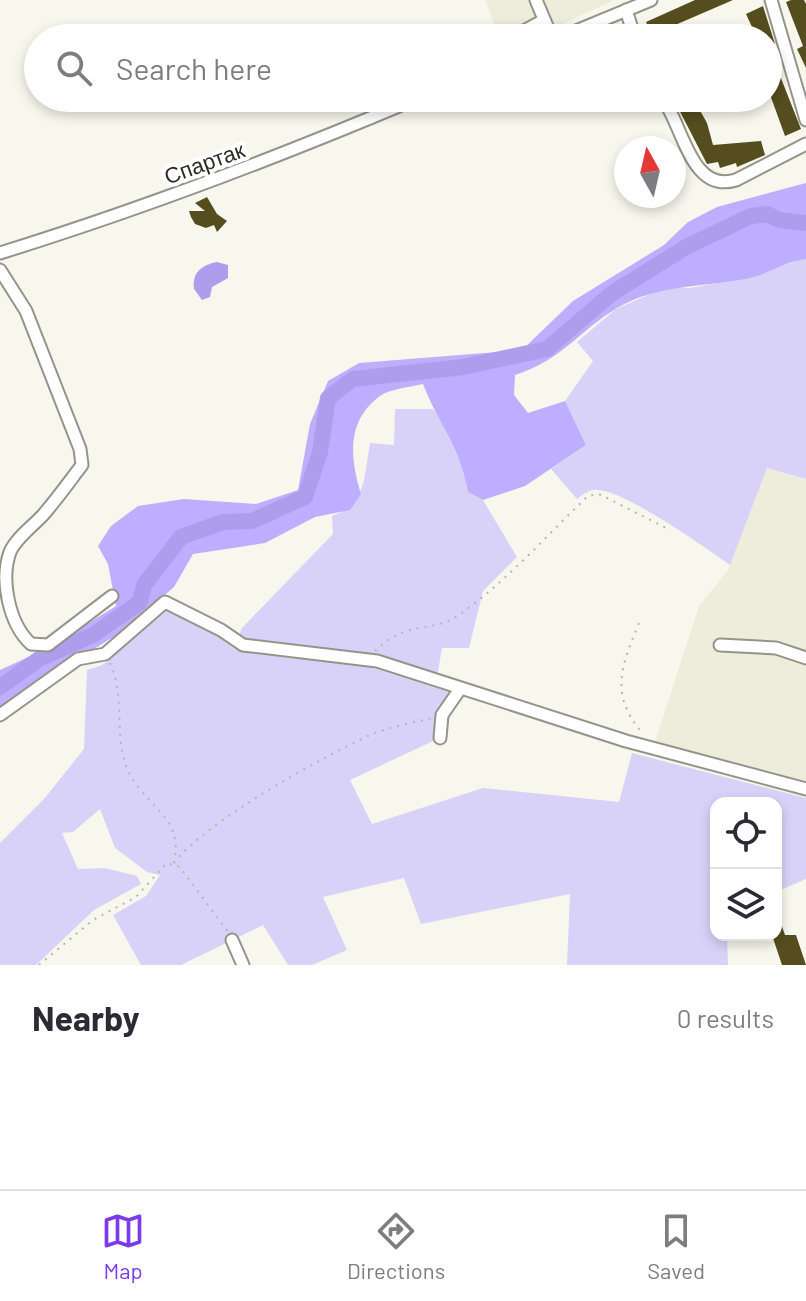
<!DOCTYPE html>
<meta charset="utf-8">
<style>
:root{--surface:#fff;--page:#f2f2f3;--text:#2b2b33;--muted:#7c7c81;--line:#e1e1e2;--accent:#7c3aed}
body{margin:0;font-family:Barlow,sans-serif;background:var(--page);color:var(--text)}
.controls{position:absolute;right:24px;bottom:24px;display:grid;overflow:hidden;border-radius:16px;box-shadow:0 4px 12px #0003}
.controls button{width:72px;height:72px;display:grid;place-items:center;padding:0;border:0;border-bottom:2px solid var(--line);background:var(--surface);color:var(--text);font:40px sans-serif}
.compass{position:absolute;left:614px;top:136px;width:72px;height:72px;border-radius:50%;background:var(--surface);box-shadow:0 4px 12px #0003;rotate:352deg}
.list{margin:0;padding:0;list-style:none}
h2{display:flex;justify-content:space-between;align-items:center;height:104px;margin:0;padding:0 32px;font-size:34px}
h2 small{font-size:26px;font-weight:400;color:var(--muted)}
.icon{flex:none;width:44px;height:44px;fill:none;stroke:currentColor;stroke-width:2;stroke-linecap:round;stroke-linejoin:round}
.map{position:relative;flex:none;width:806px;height:965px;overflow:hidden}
.search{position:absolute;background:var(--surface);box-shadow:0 4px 12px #0003;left:24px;right:24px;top:24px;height:88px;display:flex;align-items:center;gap:20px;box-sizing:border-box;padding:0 28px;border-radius:44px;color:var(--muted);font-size:30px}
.sheet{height:224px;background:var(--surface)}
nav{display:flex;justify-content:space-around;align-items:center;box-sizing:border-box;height:112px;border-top:2px solid var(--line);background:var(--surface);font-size:22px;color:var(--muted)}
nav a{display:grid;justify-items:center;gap:4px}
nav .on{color:var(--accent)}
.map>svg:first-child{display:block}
.built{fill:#eeecda}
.green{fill:#d8d2f8}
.forest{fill:#beaeff}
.water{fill:#ad9dec}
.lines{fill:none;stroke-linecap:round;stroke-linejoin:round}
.river{stroke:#ad9dec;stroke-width:16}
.building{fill:#554d1d}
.minor-casing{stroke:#95948b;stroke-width:15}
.path{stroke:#b7b6ae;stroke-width:2;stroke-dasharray:2 6;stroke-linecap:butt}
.minor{stroke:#fff;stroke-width:11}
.labels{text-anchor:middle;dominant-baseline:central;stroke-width:8;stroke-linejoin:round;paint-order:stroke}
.street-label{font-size:22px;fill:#2b2a26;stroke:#fff}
</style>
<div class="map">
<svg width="806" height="965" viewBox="0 0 806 965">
<rect width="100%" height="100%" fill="#f8f7ed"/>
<g class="built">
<path d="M485,0H614L533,38H500Z"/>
<path d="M767,468L806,479V789L653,748L699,606L727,572Z"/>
</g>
<g class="green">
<path d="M801,259H806V479L767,468L730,565C707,549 618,485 593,490C587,491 581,496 577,499L551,469L586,445L565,401L593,361L577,342L616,309L666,287L690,288L756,276Z"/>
<path d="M395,409H433C454,434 462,460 468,492L483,500L517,557L483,591L469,648H442L437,677L239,639L241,629L333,534L332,516C367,504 364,476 370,443L394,445Z"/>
<path d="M167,611L212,632L236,650L366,666L452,693L440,708L433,741L350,780L372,824L483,788L619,802L632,753L806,798V879L776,892V803H716V935H727L728,965H567L570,894L421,924L404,878L323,897L347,950L312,965H288L263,925L181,965H141L113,915L146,896L160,875L147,872L115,848L100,809L73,832L62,833L78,869L105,868L137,876L141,884L94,910L36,965H0V843L44,799L84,749L87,670L102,665Z"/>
</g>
<path class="forest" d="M806,183V259C788,261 771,272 754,277C707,288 659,283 617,308C579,331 562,360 515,375L514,395L528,413L565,401L586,445L525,486L483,500L468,492C459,442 439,426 423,384C410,387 390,389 380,396C346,421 350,458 361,494L350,510L315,517L265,543L193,554L174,587L123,631L0,707V670L52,646L116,606L108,564L98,546L111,526L138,506L184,499L256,504L298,490L310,424L328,381L359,363L522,350L573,301L664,245L688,222L717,207Z"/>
<path class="water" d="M217,262L228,265V278L212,287L210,297L202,300L194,289C192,272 202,265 217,262Z"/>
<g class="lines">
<path class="river" d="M0,687L39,659L93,635L140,602L144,585L181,537L223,522L252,521L305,497L320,452L328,398L353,379L463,367L547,349L611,294L686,247L751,216L767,214L779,220L806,223"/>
</g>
<g class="building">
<path d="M695,0H733L652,35L646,22Z"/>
<path d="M791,0H804L806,4V68L797,49L803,46L786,2Z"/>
<path d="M763,6L775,44L768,47V38H757L746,14Z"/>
<path d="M775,63L801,129L785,136L768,89V66Z"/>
<path d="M693,98L707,123L713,145L761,141L765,155L737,167L736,163L720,168L718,162L707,164L674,100Z"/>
<path d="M207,197L217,214L227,221L217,232L214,225L206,228L195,224L191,217L189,211H205L195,203Z"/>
<path d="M776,909L785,935H796L806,965H782L772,935H776Z"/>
</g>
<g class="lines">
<defs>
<g id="minor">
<path d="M536,0L552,38"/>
<path d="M771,0L806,120"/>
<path d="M626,10L635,38"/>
<path d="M511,38L544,20"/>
<path d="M559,38L651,0"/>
<path d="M662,98C683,124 690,194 736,180L806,144"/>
<path d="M0,253C142,209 281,156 418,98"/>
<path d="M0,270L26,311L80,449L82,465C69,482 57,499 43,515C33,526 16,538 10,552C0,580 9,624 31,644L48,645L112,596"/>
<path d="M720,645L776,648L806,658"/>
<path d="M0,715L78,659L105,654L165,602L221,630L243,645L377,661L626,741L806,789"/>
<path d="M440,738L442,715L460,689"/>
<path d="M232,940L243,965"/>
</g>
</defs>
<use href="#minor" class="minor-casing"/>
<g class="path">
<path d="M639,623C621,667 609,694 643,734"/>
<path d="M375,651C407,619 432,634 459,615C506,582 546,536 588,496L599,494L670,530"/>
<path d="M110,663C127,698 111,745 132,778C150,808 184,820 174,862"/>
<path d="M174,863C205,822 319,759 368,736C388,727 412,723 433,718"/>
<path d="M39,965L93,920L136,897L167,863L180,867L228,932"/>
</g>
<use href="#minor" class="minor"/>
</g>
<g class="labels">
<g class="street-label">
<text transform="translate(204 162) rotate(-20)">Спартак</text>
</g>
</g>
</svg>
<div class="controls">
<button><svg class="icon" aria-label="locate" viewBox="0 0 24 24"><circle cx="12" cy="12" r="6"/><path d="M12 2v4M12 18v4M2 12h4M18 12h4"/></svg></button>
<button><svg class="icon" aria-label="layers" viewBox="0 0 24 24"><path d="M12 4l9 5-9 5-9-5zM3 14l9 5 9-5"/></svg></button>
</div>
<svg class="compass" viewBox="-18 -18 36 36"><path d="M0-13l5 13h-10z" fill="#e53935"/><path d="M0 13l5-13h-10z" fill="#7c7c81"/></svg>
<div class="search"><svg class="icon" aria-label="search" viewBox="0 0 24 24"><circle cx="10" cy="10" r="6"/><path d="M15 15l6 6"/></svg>Search here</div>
</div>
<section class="sheet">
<h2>Nearby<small>0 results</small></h2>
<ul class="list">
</ul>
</section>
<nav>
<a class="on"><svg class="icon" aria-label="map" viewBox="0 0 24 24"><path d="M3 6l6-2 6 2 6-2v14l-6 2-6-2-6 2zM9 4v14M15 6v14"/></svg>Map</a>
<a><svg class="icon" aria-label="directions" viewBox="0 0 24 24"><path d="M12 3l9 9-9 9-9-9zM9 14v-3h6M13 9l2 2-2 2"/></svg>Directions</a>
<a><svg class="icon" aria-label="saved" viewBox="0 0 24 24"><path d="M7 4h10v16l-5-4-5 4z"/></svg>Saved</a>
</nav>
